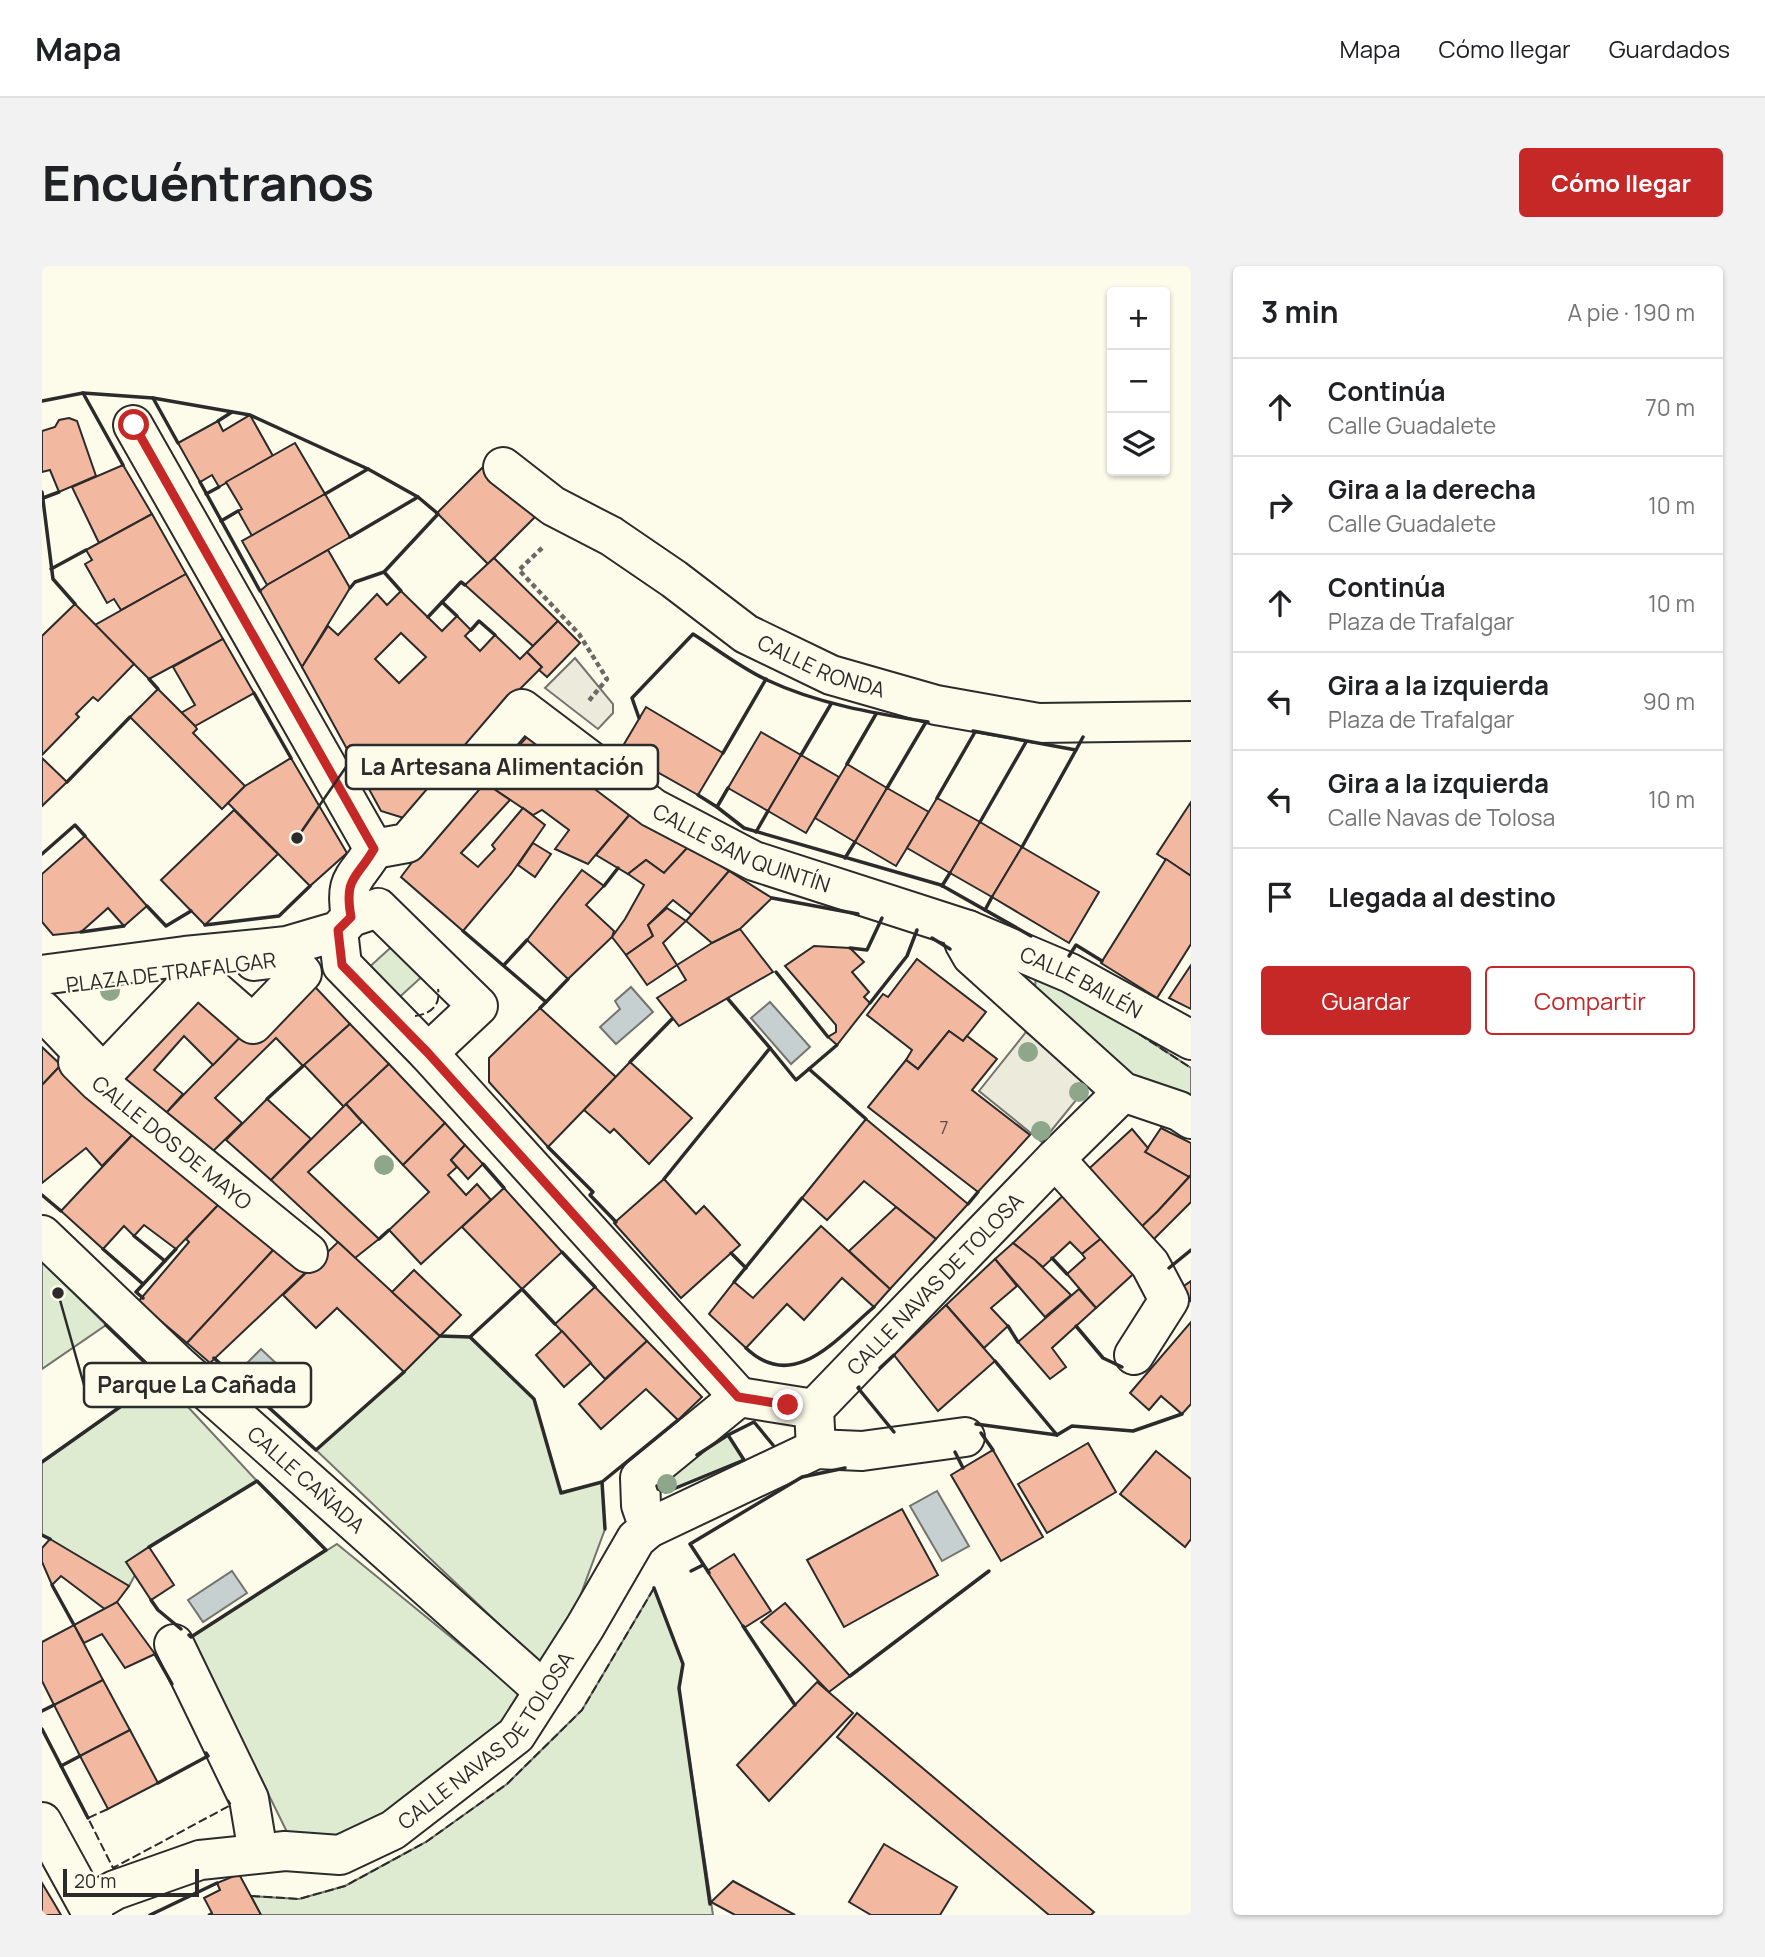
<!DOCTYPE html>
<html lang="es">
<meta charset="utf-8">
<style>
:root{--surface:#fff;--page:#f2f2f2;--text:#202124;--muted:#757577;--line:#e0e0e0;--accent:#c62828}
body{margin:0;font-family:Manrope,sans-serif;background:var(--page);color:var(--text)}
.controls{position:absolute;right:21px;top:21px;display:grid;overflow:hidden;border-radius:7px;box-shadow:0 2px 5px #0004}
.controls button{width:63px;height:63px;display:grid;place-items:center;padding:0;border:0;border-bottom:2px solid var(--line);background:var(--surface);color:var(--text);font:35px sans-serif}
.scale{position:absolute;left:21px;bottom:18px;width:136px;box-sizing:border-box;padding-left:7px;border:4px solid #2b2b2b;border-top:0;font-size:19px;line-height:24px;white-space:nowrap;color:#2b2b2b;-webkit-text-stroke:5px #fdfbea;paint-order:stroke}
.stop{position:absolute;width:21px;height:21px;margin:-16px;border:5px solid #c62828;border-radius:50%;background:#fff}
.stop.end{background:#c62828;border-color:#fff;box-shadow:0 2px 7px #0008}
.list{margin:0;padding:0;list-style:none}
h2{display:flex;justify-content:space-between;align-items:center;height:91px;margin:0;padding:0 28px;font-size:30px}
h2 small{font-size:23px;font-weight:400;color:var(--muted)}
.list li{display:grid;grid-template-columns:46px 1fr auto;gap:21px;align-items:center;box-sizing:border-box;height:98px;padding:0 28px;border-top:2px solid var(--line)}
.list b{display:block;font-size:26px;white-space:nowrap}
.list p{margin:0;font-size:23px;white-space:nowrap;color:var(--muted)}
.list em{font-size:23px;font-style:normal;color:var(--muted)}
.actions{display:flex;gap:14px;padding:21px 28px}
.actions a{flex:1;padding:16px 0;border:2px solid var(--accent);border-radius:7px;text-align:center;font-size:24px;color:var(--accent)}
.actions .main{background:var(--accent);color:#fff}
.icon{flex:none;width:38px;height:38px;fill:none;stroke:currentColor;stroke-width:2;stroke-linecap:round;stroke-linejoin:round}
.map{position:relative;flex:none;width:1149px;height:1649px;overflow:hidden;border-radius:7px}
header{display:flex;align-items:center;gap:42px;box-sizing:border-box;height:98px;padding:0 35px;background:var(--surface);border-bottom:2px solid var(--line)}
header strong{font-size:33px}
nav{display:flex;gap:38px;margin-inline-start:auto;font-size:24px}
.intro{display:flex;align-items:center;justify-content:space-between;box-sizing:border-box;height:168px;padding:0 42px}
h1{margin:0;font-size:49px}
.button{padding:18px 32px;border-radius:7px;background:var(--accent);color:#fff;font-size:24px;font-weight:700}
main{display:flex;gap:42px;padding:0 42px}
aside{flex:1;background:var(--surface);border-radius:7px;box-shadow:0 2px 5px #0004}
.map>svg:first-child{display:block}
.green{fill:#deebd1;stroke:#74746e;stroke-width:2}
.parking{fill:#eceadb;stroke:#74746e;stroke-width:2}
.water{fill:#c7d0d0;stroke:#74746e;stroke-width:2}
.building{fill:#f2b8a0;stroke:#2b2b2b;stroke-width:2;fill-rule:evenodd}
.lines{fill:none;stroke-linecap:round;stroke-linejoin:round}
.minor-casing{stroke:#2b2b2b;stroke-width:42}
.path{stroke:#6a6964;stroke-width:4.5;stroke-dasharray:5 3.5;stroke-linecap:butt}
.minor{stroke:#fdfbea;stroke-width:38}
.fence{stroke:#2b2b2b;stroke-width:2;stroke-dasharray:9 3.5;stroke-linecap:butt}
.wall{stroke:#2b2b2b;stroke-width:3.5}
.tree{fill:#8ea78a}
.route{stroke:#c62828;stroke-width:9}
.labels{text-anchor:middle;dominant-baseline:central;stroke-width:5;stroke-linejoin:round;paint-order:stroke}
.number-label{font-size:18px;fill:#5d4e48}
.street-label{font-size:21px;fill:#2b2b2b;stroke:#fdfbea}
.leader{fill:none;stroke:#2b2b2b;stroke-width:2.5}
.callout-dot{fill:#2b2b2b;stroke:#fdfbea;stroke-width:2.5}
.callout{fill:#fdfbea;stroke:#2b2b2b;stroke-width:2.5}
.callout-label{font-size:23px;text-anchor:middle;font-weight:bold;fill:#2b2b2b}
</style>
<header>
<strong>Mapa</strong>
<nav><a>Mapa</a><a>Cómo llegar</a><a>Guardados</a></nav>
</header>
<div class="intro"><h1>Encuéntranos</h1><a class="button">Cómo llegar</a></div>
<main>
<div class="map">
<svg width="1149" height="1649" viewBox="0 0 1149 1649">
<rect width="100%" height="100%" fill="#fdfbea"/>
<g class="green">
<path d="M357,674L385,706L351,737L323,705Z"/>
<path d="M994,709L1050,737L1149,802V830L1147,831L1093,812L992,734Z"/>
<path d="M0,996L64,1059L0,1103Z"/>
<path d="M398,1070L428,1071L492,1133L519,1226L560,1216L563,1263L536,1336L499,1398L274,1184L362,1106Z"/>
<path d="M119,1112L215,1215L85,1296L93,1309L87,1320L0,1269V1196Z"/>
<path d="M686,1169L702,1194L624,1226L616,1223L615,1215Z"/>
<path d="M295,1278L481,1430L451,1467L388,1525L292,1576L246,1568L149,1371Z"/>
<path d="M612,1322L641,1398L637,1423L671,1649H219L209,1630L257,1633L303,1620L384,1576L465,1518L540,1444Z"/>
</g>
<g class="parking">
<path d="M533,392L571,438V447L556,463L503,422Z"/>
<path d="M984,766L1048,817L1000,876L937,825Z"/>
</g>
<g class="water">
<path d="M589,721L611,746L574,778L558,761L578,743L573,735Z"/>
<path d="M728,736L768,781L749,798L709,752Z"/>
<path d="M219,1083L257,1119L240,1136L203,1099Z"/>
<path d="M895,1225L927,1280L900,1295L868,1240Z"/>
<path d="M190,1305L205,1327L161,1356L146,1334Z"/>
</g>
<g class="building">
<path d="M208,149L231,190L177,221L170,209L158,216L136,177L176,155L181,165Z"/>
<path d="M27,152L35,155L54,210L17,226L8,204L0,206V165L13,161L17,154Z"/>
<path d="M253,177L283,228L210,270L196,245L200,243L184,216Z"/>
<path d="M446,196L497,247L446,298L395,247Z"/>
<path d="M81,199L110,248L57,277L30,221Z"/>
<path d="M283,228L308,271L225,319L200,275Z"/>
<path d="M110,248L144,308L79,344L72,333L65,337L43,298L50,294L44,284Z"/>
<path d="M286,284L308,322L260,401L218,325L225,319Z"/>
<path d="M452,292L516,355L491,380L423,319Z"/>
<path d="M144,308L181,373L107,413L53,359Z"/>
<path d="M359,325L400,365L415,350L429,364L423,370L438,385L453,369L478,393L485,386L500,401L472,429L365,553L339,545L260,401L286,360L296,369L335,328L345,339ZM359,367L384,391L357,417L333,393Z"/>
<path d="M33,338L92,398L56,435L51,431L34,448L37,451L0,489V370Z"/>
<path d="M516,355L538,377L505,411L497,404L500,401L485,386Z"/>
<path d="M181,373L212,427L153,460L139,447L153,439L131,401Z"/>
<path d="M116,423L153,460L155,463L151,467L203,520L180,543L88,451Z"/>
<path d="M604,441L681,487L656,529L578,485Z"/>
<path d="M495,460L594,541L546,598L513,583L527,564L500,544L491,549L443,517Z"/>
<path d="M719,466L759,489L726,545L686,522Z"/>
<path d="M759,489L797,511L764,567L726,545Z"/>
<path d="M0,492L25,516L0,540Z"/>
<path d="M249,492L305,587L268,620L186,537L203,520Z"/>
<path d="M805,498L845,522L813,576L773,552Z"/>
<path d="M443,517L468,534L419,587L436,601L453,583L450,579L481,542L503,559L469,608L421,665L359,611L393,566Z"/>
<path d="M845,522L887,546L854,600L813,576Z"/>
<path d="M895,532L938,556L908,607L865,582Z"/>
<path d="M1149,536V610L1115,588Z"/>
<path d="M594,541L647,580L622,607L604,594L586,608L554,589Z"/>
<path d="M192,544L236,588L163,659L119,614Z"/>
<path d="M938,556L980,581L950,631L908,607Z"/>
<path d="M43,570L105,640L82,660L66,642L39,666L11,669L0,656V608Z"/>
<path d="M491,577L509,588L493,611L476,599Z"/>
<path d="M647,580L687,605L650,649L631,634L606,659L611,670L584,689L570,671L583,653L602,619L586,608L604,594L622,607Z"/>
<path d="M980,581L1057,626L1027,677L950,631Z"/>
<path d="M1124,593L1149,610V678L1115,732L1059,697Z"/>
<path d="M540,604L562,620L544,639L572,665L570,671L526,713L485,674Z"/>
<path d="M687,605L730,632L698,663L670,677L644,655Z"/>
<path d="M625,642L644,655L621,677L635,699L605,719L584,689L611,670L606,659Z"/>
<path d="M698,663L731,706L637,760L615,732L644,714L635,699L670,677Z"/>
<path d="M772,680L808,682L822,696L810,706L827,726L822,731L828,737L795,779L786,771L794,766V759L743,700Z"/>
<path d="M875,693L944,746L921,775L907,765L876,803L864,794L870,784L825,749L841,728L846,731Z"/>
<path d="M1149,699V743L1127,732Z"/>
<path d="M260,707L308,758L261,800L234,772L173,832L200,857L165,891L120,851Z"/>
<path d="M155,709L211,758L171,799L142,770L112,804L141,828L116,856L61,808Z"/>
<path d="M498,742L574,811L506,881L447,816V792Z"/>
<path d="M308,758L347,798L302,841L262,799Z"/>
<path d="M907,765L921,775L925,770L955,793L930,824L988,869L936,926L826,841L864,794L876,803Z"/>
<path d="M0,781L19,799L0,819Z"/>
<path d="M588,796L650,852L607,898L572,863L568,867L542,844Z"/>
<path d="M347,798L403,857L361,899L304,838Z"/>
<path d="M19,799L95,864L60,900L44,882L0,917V819Z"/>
<path d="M225,833L269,873L229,914L184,874Z"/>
<path d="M304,838L320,856L266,906L337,973L313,992L229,914Z"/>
<path d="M824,853L926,938L894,973L822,915L785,954L760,932Z"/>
<path d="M403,857L423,879L409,894L415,901L406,909L424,929L435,918L449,934L379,998L347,964L387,926L361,899Z"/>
<path d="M1119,862L1149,877V909L1147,911L1103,886Z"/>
<path d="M1090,863L1106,882L1103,886L1147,911L1116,945L1093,967L1039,910Z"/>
<path d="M95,864L178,937L134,983L102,959L92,970L82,960L61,983L19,945Z"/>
<path d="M423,879L441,898L426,913L409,894Z"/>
<path d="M1149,909V936L1104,981L1093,967L1116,945Z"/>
<path d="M622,913L654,948L662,940L698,979L639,1032L572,957Z"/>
<path d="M462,922L520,986L480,1023L420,961Z"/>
<path d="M1028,923L1067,966L1040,988L1028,976L1001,1001L971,977Z"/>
<path d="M178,937L235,980L145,1077L96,1036L147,976L144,973Z"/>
<path d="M854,941L894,973L848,1023L807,985Z"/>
<path d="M779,960L848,1023L832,1041L800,1012L762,1054L745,1038L704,1082L667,1048L692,1016L711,1032Z"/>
<path d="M1067,966L1099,1001L1054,1042L1025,1008L1043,992L1040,988Z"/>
<path d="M296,976L398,1070L362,1106L295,1042L274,1062L241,1029Z"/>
<path d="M971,977L993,994L1029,1029L1003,1051L953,993Z"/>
<path d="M235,980L265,1005L168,1097L145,1077Z"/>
<path d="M953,993L975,1020L949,1042L966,1060L942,1082L904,1039Z"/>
<path d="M372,1004L419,1049L398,1070L350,1026Z"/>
<path d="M1149,1015V1035L1139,1022Z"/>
<path d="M553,1021L605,1075L563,1113L513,1058Z"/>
<path d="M1037,1023L1054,1042L1010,1082L1024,1101L1008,1113L976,1076Z"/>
<path d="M904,1039L953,1095L896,1145L852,1089Z"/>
<path d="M1149,1056V1138L1140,1148L1119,1130L1107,1144L1088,1127Z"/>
<path d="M520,1065L549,1097L522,1121L494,1089Z"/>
<path d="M605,1075L660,1131L636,1154L604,1123L559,1163L537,1138Z"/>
<path d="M1046,1177L1074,1226L1005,1267L976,1218Z"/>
<path d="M951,1184L1001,1271L959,1295L909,1209Z"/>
<path d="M1114,1185L1149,1213V1273L1143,1281L1078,1228Z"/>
<path d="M860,1243L896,1309L802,1361L765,1294Z"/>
<path d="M8,1273L87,1320L75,1336L64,1344L19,1310L10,1319L0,1296V1282Z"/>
<path d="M107,1281L132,1319L109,1334L84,1296Z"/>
<path d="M692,1288L729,1345L702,1362L665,1305Z"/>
<path d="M75,1336L113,1388L83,1402L60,1368L42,1377L32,1359Z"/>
<path d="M743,1337L808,1410L787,1426L719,1356Z"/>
<path d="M32,1359L61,1414L12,1439L0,1415V1376Z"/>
<path d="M61,1414L88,1464L38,1490L12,1439Z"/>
<path d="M775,1416L811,1447L727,1535L695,1499Z"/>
<path d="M815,1447L1052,1646L1049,1649H1007L795,1471Z"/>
<path d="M88,1464L116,1517L66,1543L38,1490Z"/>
<path d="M842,1578L915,1621L898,1649H829L807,1636Z"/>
<path d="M197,1608L219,1649H166L170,1647L162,1632L178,1624L175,1617Z"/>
<path d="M691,1615L753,1649H693L669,1636Z"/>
<path d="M0,1617L12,1637L19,1649H0Z"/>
</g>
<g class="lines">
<defs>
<g id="minor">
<path d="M91,159L332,583"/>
<path id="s1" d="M461,201L511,240L569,270L632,313L704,368L789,409L894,439L996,457L1149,455"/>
<path id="s2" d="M332,583L365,577L480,443L611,542L712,595L926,664L1028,707L1149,774"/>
<path d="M309,651C302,611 314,614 332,583"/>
<path d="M926,664L922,676L930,690L1081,826L1137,845L1149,853"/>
<path d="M0,709L143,690L245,680L296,665L309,651L336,642L436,740L386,787L300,699L296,665"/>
<path d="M0,744L61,808L155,709L211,758L260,707L245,691L212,695"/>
<path d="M386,787L697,1131"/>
<path id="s3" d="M36,796L56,816L266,987"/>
<path d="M1013,893L1108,998L1127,1034L1092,1089"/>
<path id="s4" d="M0,969L136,1099L502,1425"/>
<path id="s5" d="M774,1183L772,1143L1013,893L1081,826"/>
<path d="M607,1262L599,1239L598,1212L697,1131L772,1143"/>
<path d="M132,1378L207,1533L216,1587"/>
<path d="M0,1556L51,1649"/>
<path id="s6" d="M47,1639L73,1624L158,1594L243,1585L298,1589L351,1564L474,1469L543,1361L594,1273L607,1262L774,1183L820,1185L923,1171"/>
</g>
</defs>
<use href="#minor" class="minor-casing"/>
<path class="path" d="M500,282L477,304L537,368L565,413L545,437"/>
<use href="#minor" class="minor"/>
<g class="fence">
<path d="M373,750C389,748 399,739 396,723"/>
<path d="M1097,768L1149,802"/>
<path d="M66,1543L46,1552L71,1602L189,1539L186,1534"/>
<path d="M209,1630L257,1633L303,1620L384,1576L465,1518L540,1444L612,1322"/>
</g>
<g class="wall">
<path d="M41,127L111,132L136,177"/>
<path d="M111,132L208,149L326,203L376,231L395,247"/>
<path d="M0,135L41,127L81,199"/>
<path d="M176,155L190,146"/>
<path d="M158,216L218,325"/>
<path d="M0,226L11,313L33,338"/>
<path d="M164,228L177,221"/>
<path d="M283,228L326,203"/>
<path d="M1,232L17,226"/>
<path d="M179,255L196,245"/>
<path d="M308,271L376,231"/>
<path d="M9,303L44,284"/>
<path d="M342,306L359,325"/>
<path d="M308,322L313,316L342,306L396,248"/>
<path d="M400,336L415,350"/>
<path d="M386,351L419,316L423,319"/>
<path d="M429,364L437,355L453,369"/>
<path d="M107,413L116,423"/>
<path d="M212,427L249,492"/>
<path d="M597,452L590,432L651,368C675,383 699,402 725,414C776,438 831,447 886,456"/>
<path d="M931,465L1034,484L1041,471"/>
<path d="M681,487L724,413"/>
<path d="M759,489L789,438"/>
<path d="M805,498L834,448"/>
<path d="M25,516L88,451"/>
<path d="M845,522L884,456"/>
<path d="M656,529L675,541L686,522"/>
<path d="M895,532L933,466"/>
<path d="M675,541L702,562L899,619L989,670"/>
<path d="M938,556L984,476"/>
<path d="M714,566L726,545"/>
<path d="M980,581L1034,484"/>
<path d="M0,588L33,559L43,570"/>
<path d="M803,592L813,576"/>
<path d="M562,620L576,602"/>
<path d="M900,620L908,607"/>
<path d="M730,632L816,648"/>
<path d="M105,640L124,660L149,645"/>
<path d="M943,644L950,631"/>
<path d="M163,659L237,650L268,620"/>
<path d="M421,665L504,736L498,742"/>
<path d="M39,666L82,660"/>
<path d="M890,672L908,683"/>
<path d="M808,682L825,684L840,652"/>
<path d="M1027,690L1034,679L1060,695"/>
<path d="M462,699L485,674"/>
<path d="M734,706L786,771"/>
<path d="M504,736L526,713"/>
<path d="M828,737L865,690L875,664"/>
<path d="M728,782L754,814L795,779"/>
<path d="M588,796L630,753"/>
<path d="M767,803L824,853"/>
<path d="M225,833L261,800"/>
<path d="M506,881L551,926L548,929L574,956"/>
<path d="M441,898L462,922"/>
<path d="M622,913L728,782L686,733"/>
<path d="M0,929L19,945"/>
<path d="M926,938L936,926"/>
<path d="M92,970L123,995"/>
<path d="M337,973L347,964"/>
<path d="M61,983L101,1018"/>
<path d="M520,986L553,1021"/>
<path d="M689,987L704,1002"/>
<path d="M1010,992L1025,1008"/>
<path d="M1127,1002L1149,984"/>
<path d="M692,1016L760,932"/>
<path d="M101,1032L94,1026L134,983"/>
<path d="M966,1060L976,1076"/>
<path d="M1034,1060L1061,1092L1080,1101"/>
<path d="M398,1070L428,1071L492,1133L519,1227L560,1216L636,1154"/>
<path d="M428,1071L480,1023L513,1058"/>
<path d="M704,1082C752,1128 795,1072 832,1041"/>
<path d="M172,1092L274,1184L362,1106"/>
<path d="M838,1102L852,1089"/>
<path d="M817,1121L816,1122L852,1166"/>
<path d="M934,1158L1015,1169L953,1095"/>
<path d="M939,1167L951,1184"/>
<path d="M1013,1167L1015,1169L1030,1160L1091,1165L1140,1148"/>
<path d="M913,1186L921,1202"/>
<path d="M655,1189L686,1169L712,1156L731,1179"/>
<path d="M0,1196L119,1112L64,1059"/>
<path d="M560,1216L563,1263"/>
<path d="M615,1220L616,1223L624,1226L702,1194L686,1169"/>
<path d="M0,1269L8,1273"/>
<path d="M107,1281L215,1215L284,1284L149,1371L147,1369"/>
<path d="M649,1305L661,1299"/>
<path d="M667,1307L648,1278L760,1211L803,1202"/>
<path d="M10,1319L32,1359"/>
<path d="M612,1322L641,1398L637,1422L668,1638"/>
<path d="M109,1334L116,1344L139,1363"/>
<path d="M701,1360L753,1439"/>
<path d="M113,1388L130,1418"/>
<path d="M808,1410L947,1305"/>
<path d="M0,1445L12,1439"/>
<path d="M0,1463L46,1552"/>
<path d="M19,1500L38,1490"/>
<path d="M116,1517L166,1490L164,1487"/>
<path d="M108,1649L175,1617"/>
</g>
</g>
<g class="tree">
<circle cx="68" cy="725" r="10"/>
<circle cx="986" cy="786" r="10"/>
<circle cx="1037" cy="826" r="10"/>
<circle cx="999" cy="865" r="10"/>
<circle cx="342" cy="899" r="10"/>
<circle cx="625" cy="1218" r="10"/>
</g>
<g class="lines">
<path class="route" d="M92,159L332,583C314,614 302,611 309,651L296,664L300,699L386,787L696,1131L746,1139"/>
</g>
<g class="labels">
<g class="number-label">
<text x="902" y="861">7</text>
</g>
<g class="street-label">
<text stroke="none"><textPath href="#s1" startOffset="378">CALLE RONDA</textPath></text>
<text stroke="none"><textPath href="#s2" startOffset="472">CALLE SAN QUINTÍN</textPath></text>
<text transform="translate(129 706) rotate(-7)">PLAZA DE TRAFALGAR</text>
<text stroke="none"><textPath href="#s2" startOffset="838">CALLE BAILÉN</textPath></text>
<text stroke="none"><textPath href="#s3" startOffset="124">CALLE DOS DE MAYO</textPath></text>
<text stroke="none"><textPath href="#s5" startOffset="214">CALLE NAVAS DE TOLOSA</textPath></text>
<text stroke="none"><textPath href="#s4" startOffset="360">CALLE CAÑADA</textPath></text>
<text stroke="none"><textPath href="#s6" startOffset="450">CALLE NAVAS DE TOLOSA</textPath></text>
</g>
</g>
<path class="leader" d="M255 572L304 501M16 1027L42 1119"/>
<g class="callout-dot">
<circle cx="255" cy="572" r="7"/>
<circle cx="16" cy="1027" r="7"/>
</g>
<g class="callout">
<rect x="304" y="479" width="312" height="44" rx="7"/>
<rect x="42" y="1097" width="227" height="44" rx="7"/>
</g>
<g class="callout-label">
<text x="460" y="509">La Artesana Alimentación</text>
<text x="155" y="1127">Parque La Cañada</text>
</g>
</svg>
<div class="controls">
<button>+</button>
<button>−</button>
<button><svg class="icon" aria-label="layers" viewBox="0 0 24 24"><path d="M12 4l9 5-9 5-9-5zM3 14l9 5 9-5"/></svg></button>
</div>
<div class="scale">20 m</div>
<div class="stop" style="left:92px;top:159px"></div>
<div class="stop end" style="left:746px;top:1139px"></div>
</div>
<aside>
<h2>3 min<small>A pie · 190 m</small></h2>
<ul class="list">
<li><svg class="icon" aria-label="ahead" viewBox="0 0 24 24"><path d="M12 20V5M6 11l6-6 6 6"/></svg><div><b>Continúa</b><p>Calle Guadalete</p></div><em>70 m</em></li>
<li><svg class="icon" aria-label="right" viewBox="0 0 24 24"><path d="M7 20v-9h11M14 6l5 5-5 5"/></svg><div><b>Gira a la derecha</b><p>Calle Guadalete</p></div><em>10 m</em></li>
<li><svg class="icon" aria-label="ahead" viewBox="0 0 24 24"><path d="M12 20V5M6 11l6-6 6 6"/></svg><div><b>Continúa</b><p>Plaza de Trafalgar</p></div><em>10 m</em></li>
<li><svg class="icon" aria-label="left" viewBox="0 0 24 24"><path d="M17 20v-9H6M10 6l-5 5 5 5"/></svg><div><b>Gira a la izquierda</b><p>Plaza de Trafalgar</p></div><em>90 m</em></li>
<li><svg class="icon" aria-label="left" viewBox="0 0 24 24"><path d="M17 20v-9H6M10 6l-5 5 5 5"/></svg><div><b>Gira a la izquierda</b><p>Calle Navas de Tolosa</p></div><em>10 m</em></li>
<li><svg class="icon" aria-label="arrive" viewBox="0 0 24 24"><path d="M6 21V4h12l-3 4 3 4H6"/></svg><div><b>Llegada al destino</b></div></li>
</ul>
<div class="actions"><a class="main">Guardar</a><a>Compartir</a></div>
</aside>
</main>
